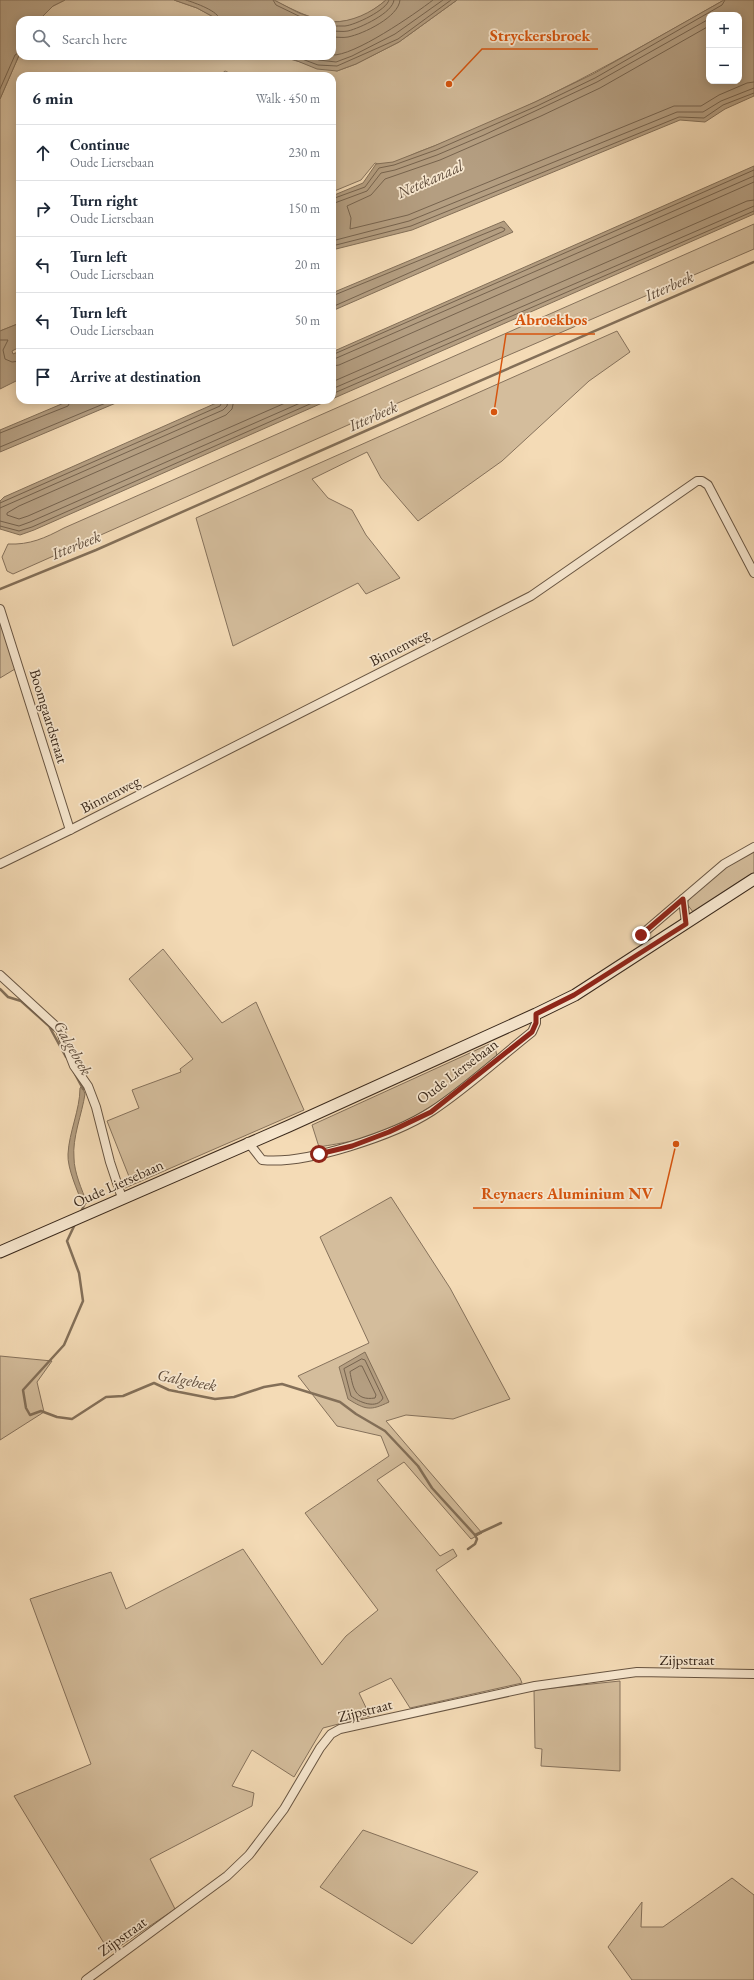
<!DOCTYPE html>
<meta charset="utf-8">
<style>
:root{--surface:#fff;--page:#f2f2f3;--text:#1f2937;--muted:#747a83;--line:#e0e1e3}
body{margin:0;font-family:"EB Garamond",serif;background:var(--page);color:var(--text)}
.controls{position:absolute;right:12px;top:12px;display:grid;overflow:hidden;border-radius:8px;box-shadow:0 2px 10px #0003}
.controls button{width:36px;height:36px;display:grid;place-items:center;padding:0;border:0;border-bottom:1px solid var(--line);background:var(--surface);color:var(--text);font:20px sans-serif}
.stop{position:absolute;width:12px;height:12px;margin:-9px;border:3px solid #8f2418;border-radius:50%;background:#fff}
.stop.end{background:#8f2418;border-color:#fff;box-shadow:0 1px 4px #0008}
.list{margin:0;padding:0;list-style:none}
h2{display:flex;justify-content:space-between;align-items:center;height:52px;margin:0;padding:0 16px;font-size:17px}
h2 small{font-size:13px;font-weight:400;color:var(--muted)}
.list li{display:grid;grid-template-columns:26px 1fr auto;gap:12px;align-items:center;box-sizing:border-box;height:56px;padding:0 16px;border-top:1px solid var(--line)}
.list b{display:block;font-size:15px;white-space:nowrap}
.list p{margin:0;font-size:13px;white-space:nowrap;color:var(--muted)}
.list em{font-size:13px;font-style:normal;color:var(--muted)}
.icon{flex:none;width:22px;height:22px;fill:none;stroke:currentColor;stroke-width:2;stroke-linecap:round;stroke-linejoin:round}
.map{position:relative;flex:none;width:754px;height:1980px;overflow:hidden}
.search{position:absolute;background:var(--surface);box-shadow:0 2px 10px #0003;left:16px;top:16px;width:320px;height:44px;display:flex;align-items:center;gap:10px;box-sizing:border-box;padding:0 14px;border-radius:12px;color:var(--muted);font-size:15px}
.panel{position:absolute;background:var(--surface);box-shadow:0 2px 10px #0003;left:16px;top:72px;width:320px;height:332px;border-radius:12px}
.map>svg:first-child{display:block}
.green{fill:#d4bd9c;stroke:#86725c}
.water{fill:#b49e81;stroke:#836f58;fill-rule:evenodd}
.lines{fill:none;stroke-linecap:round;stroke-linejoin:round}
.shore{stroke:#76634e;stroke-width:1}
.stream{stroke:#836f58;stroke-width:2.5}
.minor-casing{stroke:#685542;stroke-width:10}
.secondary-casing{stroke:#39281b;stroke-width:13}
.minor{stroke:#f8e8d0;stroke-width:8}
.secondary{stroke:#f8e8d0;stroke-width:11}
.route{stroke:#8f2418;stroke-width:5}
.labels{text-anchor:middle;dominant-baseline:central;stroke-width:3.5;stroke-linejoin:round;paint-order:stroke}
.street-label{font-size:15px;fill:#39281b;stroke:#f8e8d0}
.water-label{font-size:16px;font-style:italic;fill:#5e4b3a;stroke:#f8e8d0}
.leader{fill:none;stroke:#d6540e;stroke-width:1.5}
.callout-dot{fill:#d6540e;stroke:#f8e8d0;stroke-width:1.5}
.callout-label{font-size:16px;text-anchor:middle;font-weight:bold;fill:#d6540e;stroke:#f8e8d0;stroke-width:3.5;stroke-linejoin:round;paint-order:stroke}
</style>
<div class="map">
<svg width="754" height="1980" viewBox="0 0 754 1980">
<rect width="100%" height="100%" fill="#f4dbb6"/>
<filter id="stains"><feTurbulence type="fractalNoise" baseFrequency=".005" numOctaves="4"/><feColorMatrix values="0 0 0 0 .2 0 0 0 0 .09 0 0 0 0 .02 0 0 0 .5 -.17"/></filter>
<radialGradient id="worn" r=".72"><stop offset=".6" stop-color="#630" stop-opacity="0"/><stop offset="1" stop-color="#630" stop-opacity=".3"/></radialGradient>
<g class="green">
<path d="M65,0H174L197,8L219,20H39L53,6Z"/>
<path d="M274,0H386C346,35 316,22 274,0Z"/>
<path d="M457,0H724C626,56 527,112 421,151C408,156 388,168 375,163L361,180L332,192V76H236L225,71L219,76H20V323L0,331V99L20,53V56H285L293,60L337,71L356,64L399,42Z"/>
<path d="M754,224V249L384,409L13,574L7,571L2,557L8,544C30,545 45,538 64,528Z"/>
<path d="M617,331L630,352L589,381L502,461L418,521L381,478L367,452L312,479L328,498L352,510L366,535L400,578L366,594L358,583L233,646L196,518Z"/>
<path d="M0,620L15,669L0,678Z"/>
<path d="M754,851V874L693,912L687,904C692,886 737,861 754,851Z"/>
<path d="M163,949L222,1023L256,1002L304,1110L125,1188L123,1183L130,1179L107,1121L139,1108L132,1090L181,1072L180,1069L193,1059L129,979Z"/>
<path d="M494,1042L497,1056C456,1092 407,1128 353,1141C342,1143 331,1145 319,1147L312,1125Z"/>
<path d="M391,1197L450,1288L510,1399L453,1419L406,1415L386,1421L482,1533L471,1539L404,1462L377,1480L440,1556L453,1549L457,1556L436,1570L520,1678L522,1683L410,1708L391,1678L359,1693L370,1716L323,1728L294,1777L252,1750L232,1786L254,1793L252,1806L150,1859L175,1909L110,1953L14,1796L91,1764L30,1599L111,1572L126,1609L243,1549L322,1665L346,1636L378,1610L305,1513L389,1456L381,1436L337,1426L298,1376L369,1343L320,1237Z"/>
<path d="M0,1356L52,1361L37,1382L44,1412L0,1440Z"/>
<path d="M620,1681V1771L541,1766L542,1749L535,1748L534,1690Z"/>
<path d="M363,1830L478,1872L412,1944L320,1887Z"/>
<path d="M732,1878L754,1895V1980H632L608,1947L642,1902L641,1927H663Z"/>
</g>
<g class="water">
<path d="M0,0H65L53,6L39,20H20V53L0,99Z"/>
<path d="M174,0H274L299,13L319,20H219L197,8Z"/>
<path d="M386,0H457L399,42L356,64L337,71L317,69L285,56H332V22C352,22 371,13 386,0Z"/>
<path d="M724,0H754V96L725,109L705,122L680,120L412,230L332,250V223L336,220L332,218V196L363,183L376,164L393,162L434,146L535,102L593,74ZM709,15H739V81H709Z"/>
<path d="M754,166V214L332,399V352Z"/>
<path d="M504,221L513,232L332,311V293Z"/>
<path d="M20,323V347L12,351L13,354L20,351V379L0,389V331Z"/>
<path d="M71,400H123L0,452V430Z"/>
<path d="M223,400H329L34,530L20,535L0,529V501L4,497Z"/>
<path d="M82,1086L85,1094C82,1114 72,1138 74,1158C74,1172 82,1190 87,1203L83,1205C78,1192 67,1168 68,1154C69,1132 80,1110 80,1088Z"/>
<path d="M365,1352L389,1402C370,1411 366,1410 348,1399L339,1367Z"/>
</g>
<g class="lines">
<g class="shore">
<path d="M186,0C195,3 219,11 220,20"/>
<path d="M273,0L276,5L307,20"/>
<path d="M332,26C336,26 341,26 345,26C355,25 387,10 389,0"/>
<path d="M709,26L600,88L541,116L440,160L385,179L371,195L347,206L351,218L350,229L408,215L674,106H701L719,95L747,83L754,82"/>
<path d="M332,31C337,31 343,32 348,31C360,28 393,13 394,0"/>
<path d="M332,37C337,37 343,38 348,37C363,34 399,17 400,0"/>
<path d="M332,55C353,57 415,14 433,0"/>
<path d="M294,56L318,65L337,66L398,39L451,0"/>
<path d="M308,56L319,60L336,62L352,56L395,34L443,0"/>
<path d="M0,89L15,55L20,52"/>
<path d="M332,199L365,187L379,168L394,165L436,150L537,106L595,78L722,5L725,0"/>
<path d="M332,204L367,191L381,173L395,170L437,155L484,135L597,82L709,19"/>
<path d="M332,241L409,221L677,112H703L721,101L754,88"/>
<path d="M332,246L411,226L679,117L704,118L723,105L754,93"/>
<path d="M332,296L501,227L505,229L504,231L332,307"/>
<path d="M0,340H8L3,350L5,359L12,362L20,361"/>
<path d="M332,355L754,170"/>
<path d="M332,360L754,176"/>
<path d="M332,366L339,365L754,182"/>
<path d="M332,382L747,201L754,200"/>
<path d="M332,389L754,206"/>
<path d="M332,394L754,211"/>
<path d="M234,400L232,409L226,415L19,506L7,513V515L19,519L28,516L292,400"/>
<path d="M0,433L68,406L71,400"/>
<path d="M0,447L113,400"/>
<path d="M0,503L220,406L223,400"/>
<path d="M0,508L223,410L227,406L228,400"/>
<path d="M0,521L19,526L30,522L307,400"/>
<path d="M0,526L19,531L32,527L319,400"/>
<path d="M362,1359L365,1360L383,1398C377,1410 359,1402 351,1396L344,1369Z"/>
<path d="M360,1366H362L376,1395L375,1398C355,1401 353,1388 350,1372Z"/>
</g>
<g class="stream">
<path d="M0,589L96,550L422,406L754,262"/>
<path d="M0,989L8,997L21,1001L49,1026L66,1057"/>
<path d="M74,1072L83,1089"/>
<path d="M81,1212L85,1203L84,1201"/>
<path d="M76,1222L67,1241L79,1273L83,1301L64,1345L23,1390L26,1408L30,1415L41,1411L57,1417L72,1419L106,1397L123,1396L154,1383L169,1390L215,1399L234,1397L264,1387L282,1384L340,1402L356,1414L385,1431L418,1466L432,1488L475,1535L477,1539L475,1544L468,1549"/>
<path d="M475,1535L501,1523"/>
</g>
<defs>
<g id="minor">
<path d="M0,609L70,830"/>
<path d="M0,864L70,830L531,596L697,481H702L708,485L754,573"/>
<path d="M686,924L683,899L724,864L754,847"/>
<path d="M641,935L683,899"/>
<path d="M0,975L60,1030L74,1066L88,1086L96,1107L110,1162L122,1198"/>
<path d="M248,1142L262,1160C306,1165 395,1135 432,1111C467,1088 499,1058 532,1032L536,1023V1014"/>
<path d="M86,1980L227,1876L249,1855L284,1809L320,1748L331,1734L340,1729L535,1686L637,1672L754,1674"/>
</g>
<path id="secondary" d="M0,1252L289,1126L536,1014L575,995L754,879"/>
</defs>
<use href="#minor" class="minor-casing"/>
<use href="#secondary" class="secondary-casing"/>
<use href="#minor" class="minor"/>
<use href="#secondary" class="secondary"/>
</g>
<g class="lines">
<path class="route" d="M319,1154L352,1146L389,1132L431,1112L532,1032L536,1023V1014L574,995L686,924L683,899L641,935"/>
</g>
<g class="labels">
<g class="street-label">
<text transform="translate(399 647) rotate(-27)">Binnenweg</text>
<text transform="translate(49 716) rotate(73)">Boomgaardstraat</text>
<text transform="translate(110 794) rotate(-27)">Binnenweg</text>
<text transform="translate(457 1071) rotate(-37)">Oude Liersebaan</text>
<text transform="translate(118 1183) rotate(-24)">Oude Liersebaan</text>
<text x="687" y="1659">Zijpstraat</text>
<text transform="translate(365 1710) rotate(-14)">Zijpstraat</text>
<text transform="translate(122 1936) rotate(-36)">Zijpstraat</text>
</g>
<g class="water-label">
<text transform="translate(430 179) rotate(-24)">Netekanaal</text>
<text transform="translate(669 286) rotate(-24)">Itterbeek</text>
<text transform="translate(373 416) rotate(-24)">Itterbeek</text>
<text transform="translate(76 545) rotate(-22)">Itterbeek</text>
<text transform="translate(73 1048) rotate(60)">Galgebeek</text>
<text transform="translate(187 1380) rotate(11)">Galgebeek</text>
</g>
</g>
<path class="leader" d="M449 84L482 49H598M494 412L506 334H595M676 1144L661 1208H473"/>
<g class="callout-dot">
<circle cx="449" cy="84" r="4"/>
<circle cx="494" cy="412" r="4"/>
<circle cx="676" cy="1144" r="4"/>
</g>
<g class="callout-label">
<text x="540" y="41">Stryckersbroek</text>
<text x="551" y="325">Abroekbos</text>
<text x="567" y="1199">Reynaers Aluminium NV</text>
</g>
<rect width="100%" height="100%" filter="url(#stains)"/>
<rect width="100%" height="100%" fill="url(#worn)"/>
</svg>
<div class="controls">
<button>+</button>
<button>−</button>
</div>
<div class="stop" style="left:319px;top:1154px"></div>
<div class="stop end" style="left:641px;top:935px"></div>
<div class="search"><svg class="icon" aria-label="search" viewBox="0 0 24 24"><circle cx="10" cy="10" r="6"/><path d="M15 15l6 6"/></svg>Search here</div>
<section class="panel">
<h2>6 min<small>Walk · 450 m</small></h2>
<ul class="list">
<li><svg class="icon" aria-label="ahead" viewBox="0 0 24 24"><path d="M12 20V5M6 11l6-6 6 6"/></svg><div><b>Continue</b><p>Oude Liersebaan</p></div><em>230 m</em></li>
<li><svg class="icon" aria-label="right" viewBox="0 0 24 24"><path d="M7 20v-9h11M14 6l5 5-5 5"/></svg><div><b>Turn right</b><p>Oude Liersebaan</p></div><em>150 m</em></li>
<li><svg class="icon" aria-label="left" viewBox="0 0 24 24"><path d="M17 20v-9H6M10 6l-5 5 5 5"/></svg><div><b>Turn left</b><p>Oude Liersebaan</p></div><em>20 m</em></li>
<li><svg class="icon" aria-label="left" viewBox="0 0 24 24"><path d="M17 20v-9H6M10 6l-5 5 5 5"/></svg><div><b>Turn left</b><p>Oude Liersebaan</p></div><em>50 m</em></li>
<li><svg class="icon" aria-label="arrive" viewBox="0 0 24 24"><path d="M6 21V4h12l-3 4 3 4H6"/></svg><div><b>Arrive at destination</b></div></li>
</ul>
</section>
</div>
